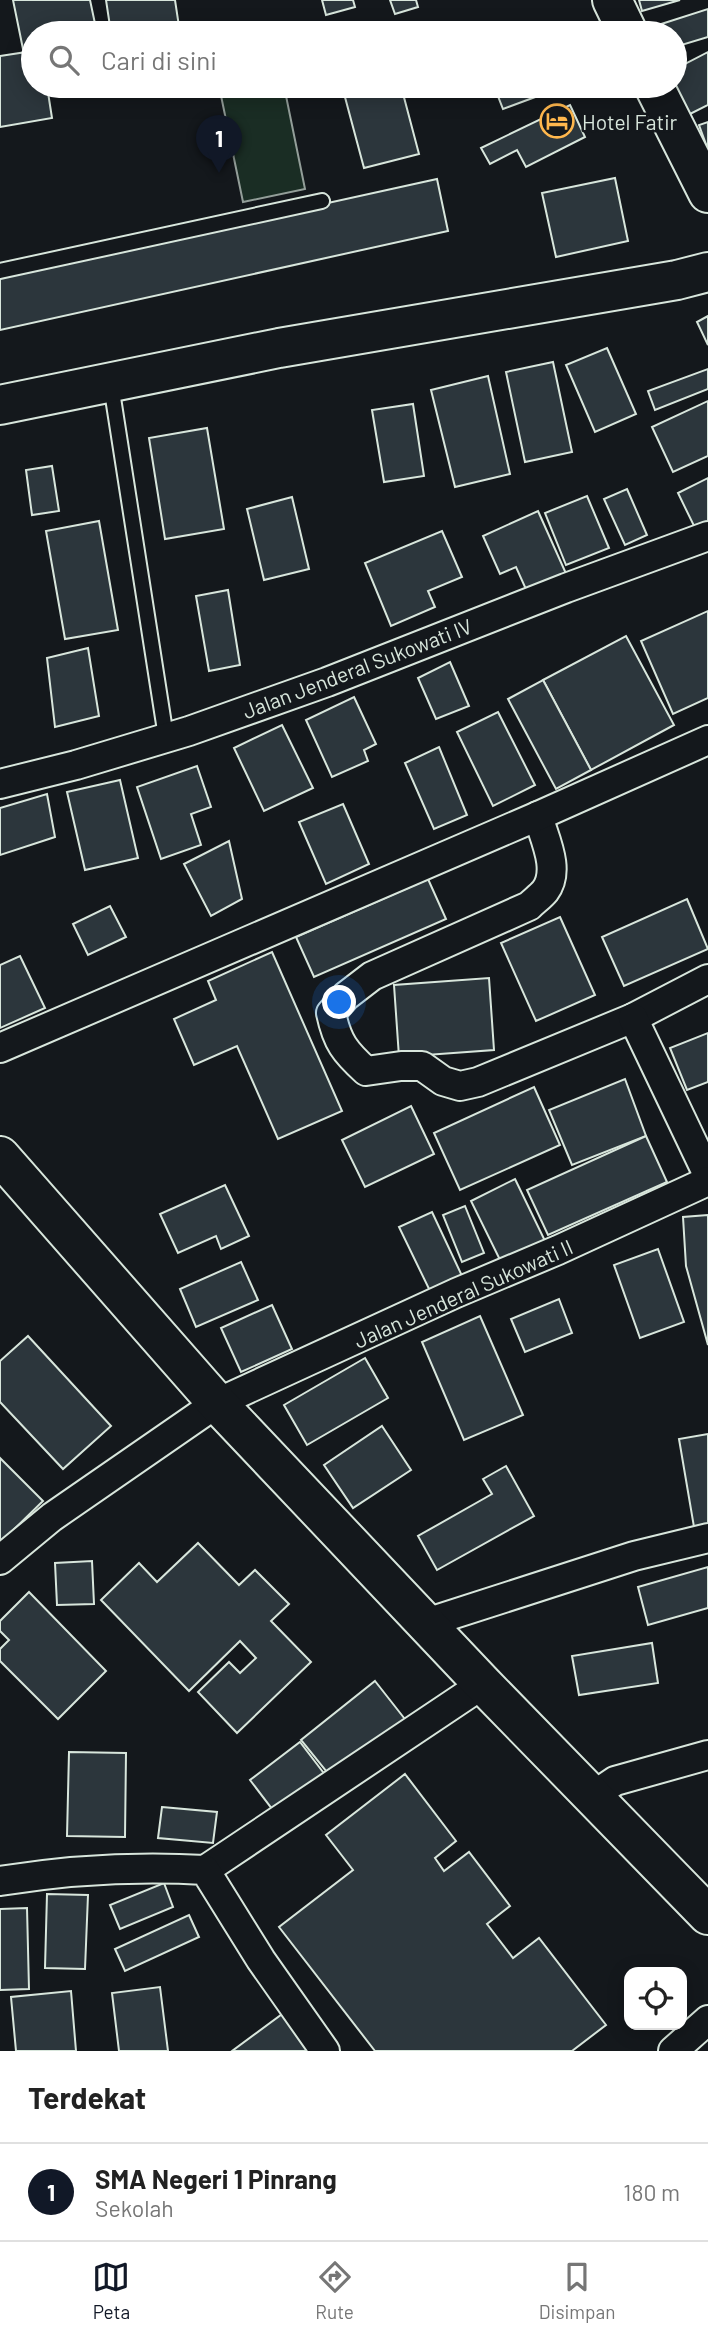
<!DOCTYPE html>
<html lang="id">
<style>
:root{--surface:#fff;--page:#f6f6f6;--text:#222;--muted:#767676;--line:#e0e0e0;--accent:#111827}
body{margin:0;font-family:Barlow,sans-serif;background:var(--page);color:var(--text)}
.controls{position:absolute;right:21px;bottom:21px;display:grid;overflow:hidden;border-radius:14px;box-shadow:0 4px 18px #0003}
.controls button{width:63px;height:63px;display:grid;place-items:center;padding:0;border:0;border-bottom:2px solid var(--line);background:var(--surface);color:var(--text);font:35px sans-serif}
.you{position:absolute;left:340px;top:1003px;width:24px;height:24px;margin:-18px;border:5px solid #fff;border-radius:50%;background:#1a73e8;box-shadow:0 0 0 10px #1a73e833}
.badge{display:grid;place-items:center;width:46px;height:46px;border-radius:50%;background:var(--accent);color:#fff;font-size:23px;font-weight:700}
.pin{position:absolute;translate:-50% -58px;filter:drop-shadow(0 2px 4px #0008)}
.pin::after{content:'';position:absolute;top:37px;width:24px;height:21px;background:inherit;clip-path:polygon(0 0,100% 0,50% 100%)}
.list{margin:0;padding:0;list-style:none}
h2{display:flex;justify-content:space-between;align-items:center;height:91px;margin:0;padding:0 28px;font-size:30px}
h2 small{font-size:23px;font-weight:400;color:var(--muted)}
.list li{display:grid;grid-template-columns:46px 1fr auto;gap:21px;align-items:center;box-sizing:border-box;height:98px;padding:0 28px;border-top:2px solid var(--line)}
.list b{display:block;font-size:26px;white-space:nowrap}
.list p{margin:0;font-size:23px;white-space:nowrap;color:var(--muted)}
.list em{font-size:23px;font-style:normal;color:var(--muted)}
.icon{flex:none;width:38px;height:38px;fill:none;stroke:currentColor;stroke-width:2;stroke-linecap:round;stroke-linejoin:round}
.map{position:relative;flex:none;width:708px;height:2051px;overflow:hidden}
.search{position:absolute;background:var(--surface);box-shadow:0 4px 18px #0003;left:21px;right:21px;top:21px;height:77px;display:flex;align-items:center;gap:18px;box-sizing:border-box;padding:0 24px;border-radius:38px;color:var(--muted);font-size:26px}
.sheet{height:189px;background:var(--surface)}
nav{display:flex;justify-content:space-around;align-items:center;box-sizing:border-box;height:98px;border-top:2px solid var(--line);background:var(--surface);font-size:19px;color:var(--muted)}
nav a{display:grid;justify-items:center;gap:4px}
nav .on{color:var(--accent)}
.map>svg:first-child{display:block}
.green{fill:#1a2d24;stroke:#939e99;stroke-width:2}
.building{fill:#2c363c;stroke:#d8e6dc;stroke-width:2}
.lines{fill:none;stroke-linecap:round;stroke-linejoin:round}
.lane-casing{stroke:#d8e6dc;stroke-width:18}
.street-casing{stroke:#d8e6dc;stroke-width:32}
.secondary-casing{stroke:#d8e6dc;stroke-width:42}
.highway-casing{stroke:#d8e6dc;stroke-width:42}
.lane{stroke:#14181c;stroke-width:14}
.street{stroke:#14181c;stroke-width:28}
.secondary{stroke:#14181c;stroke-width:38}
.highway{stroke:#14181c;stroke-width:38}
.labels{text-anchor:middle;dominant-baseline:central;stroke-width:5;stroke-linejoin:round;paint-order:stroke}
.poi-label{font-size:21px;fill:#d8e6dc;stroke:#14181c;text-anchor:start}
.street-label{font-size:21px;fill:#d8e6dc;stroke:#14181c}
</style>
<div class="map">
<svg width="708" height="2051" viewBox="0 0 708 2051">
<rect width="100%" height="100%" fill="#14181c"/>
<path class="green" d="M219,86H284L305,189L243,202Z"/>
<g class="building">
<path d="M13,0H90L97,33H33V47L23,49Z"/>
<path d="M106,0H175L180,33H111Z"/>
<path d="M322,0H353L355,7L326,15Z"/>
<path d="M390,0H416L418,7L395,14Z"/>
<path d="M639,0H680L642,11Z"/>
<path d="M708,9V37L675,47V33H654L652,27Z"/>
<path d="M562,24L565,33H537Z"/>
<path d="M33,51V86H47L52,118L0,127V56Z"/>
<path d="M708,52V105L684,117L675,86V69Z"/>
<path d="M96,86H148L97,94Z"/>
<path d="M342,86H401L419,154L364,168Z"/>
<path d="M494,86H565L503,109Z"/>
<path d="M570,105L585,137L526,167L517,150L490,164L481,148Z"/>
<path d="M708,122V150L699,125Z"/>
<path d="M615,178L628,241L556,257L542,193Z"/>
<path d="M437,179L448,231L0,330V275Z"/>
<path d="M708,316V345L697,322Z"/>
<path d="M607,348L636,414L595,432L566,365Z"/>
<path d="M553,362L572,452L525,462L506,372Z"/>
<path d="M708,369V389L655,410L648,391Z"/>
<path d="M488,376L510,474L455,487L431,390Z"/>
<path d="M708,401V456L673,472L652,427Z"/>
<path d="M413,404L424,476L384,482L372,410Z"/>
<path d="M207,428L224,529L165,539L149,438Z"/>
<path d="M52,466L59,511L32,515L26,470Z"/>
<path d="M708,478V524L696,530L678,493Z"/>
<path d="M627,489L647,535L625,545L604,499Z"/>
<path d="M587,496L609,548L566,565L545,513Z"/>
<path d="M292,497L309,569L264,580L247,509Z"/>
<path d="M538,511L568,578L529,596L516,567L500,574L483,536Z"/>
<path d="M99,521L118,630L65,639L46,531Z"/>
<path d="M442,531L462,577L428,591L435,607L391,626L365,563Z"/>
<path d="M228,590L240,665L209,671L196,596Z"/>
<path d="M708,611V698L673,714L641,641Z"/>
<path d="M626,636L674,725L591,770L543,680Z"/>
<path d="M88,648L99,716L55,727L47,658Z"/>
<path d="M450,662L469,706L436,719L418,678Z"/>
<path d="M543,680L591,770L556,789L508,699Z"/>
<path d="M354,697L376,744L364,750L368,761L332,777L306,720Z"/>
<path d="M498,712L535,785L493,806L457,732Z"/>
<path d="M282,725L313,788L264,811L234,748Z"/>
<path d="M439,747L467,815L434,829L405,763Z"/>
<path d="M197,766L211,807L191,814L201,845L161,859L137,787Z"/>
<path d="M120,780L138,858L85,870L67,792Z"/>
<path d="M47,794L55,837L0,855V808Z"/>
<path d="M343,804L369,864L326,884L299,822Z"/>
<path d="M229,841L242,899L211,916L184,864Z"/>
<path d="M428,879L446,919L314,977L296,937Z"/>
<path d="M687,899L708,949L624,986L602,937Z"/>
<path d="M110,906L126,937L88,955L73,924Z"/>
<path d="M560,917L595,995L536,1021L501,943Z"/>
<path d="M272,952L342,1111L278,1139L237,1046L194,1065L174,1019L216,1000L208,981Z"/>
<path d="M20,956L45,1008L0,1028V965Z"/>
<path d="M489,978L494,1050L399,1057L394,985Z"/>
<path d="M708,1033V1082L687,1090L670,1048Z"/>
<path d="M625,1079L646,1136L572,1165L549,1110Z"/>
<path d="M534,1087L560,1145L460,1190L434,1133Z"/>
<path d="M411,1106L434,1154L365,1187L342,1140Z"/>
<path d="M646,1136L667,1182L548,1235L527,1190Z"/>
<path d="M515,1179L546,1243L502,1264L471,1201Z"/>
<path d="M225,1185L249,1236L221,1249L216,1236L178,1253L160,1214Z"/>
<path d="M465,1206L484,1253L462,1262L443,1215Z"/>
<path d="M432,1212L463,1278L431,1293L399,1227Z"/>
<path d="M708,1215V1345L686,1266L683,1217Z"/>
<path d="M658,1249L684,1322L640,1338L614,1265Z"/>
<path d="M241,1262L258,1300L196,1327L180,1289Z"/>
<path d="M559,1299L572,1333L525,1352L511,1319Z"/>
<path d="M272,1305L292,1349L241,1372L221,1328Z"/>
<path d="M480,1316L523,1415L464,1440L422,1342Z"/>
<path d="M28,1336L111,1426L63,1469L0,1402V1361Z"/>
<path d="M365,1358L388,1398L307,1445L284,1405Z"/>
<path d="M382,1426L411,1470L353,1508L324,1465Z"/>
<path d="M708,1434V1525L694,1527L679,1439Z"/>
<path d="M0,1458L43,1501L0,1543Z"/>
<path d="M506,1466L534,1516L437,1570L418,1536L492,1494L483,1479Z"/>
<path d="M198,1543L239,1585L255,1570L289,1604L271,1621L311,1662L237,1733L198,1692L229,1662L240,1673L256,1658L240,1641L189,1691L101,1600L139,1563L157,1582Z"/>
<path d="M92,1561L94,1604L57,1605L55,1563Z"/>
<path d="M708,1567V1608L648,1625L638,1587Z"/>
<path d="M29,1592L106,1671L58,1719L0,1661V1649L9,1640L0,1631V1621Z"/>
<path d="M652,1643L658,1683L579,1695L572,1656Z"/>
<path d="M375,1681L408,1723L335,1782L301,1740Z"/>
<path d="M300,1742L326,1776L276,1814L250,1780Z"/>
<path d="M69,1752L126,1753L125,1837L67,1836Z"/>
<path d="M405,1774L456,1841L435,1858L444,1871L469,1852L510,1906L487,1924L513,1958L539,1938L606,2025L572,2051H375L279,1927L353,1870L326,1835Z"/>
<path d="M162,1807L217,1812L213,1843L158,1838Z"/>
<path d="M164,1883L173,1907L120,1929L110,1905Z"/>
<path d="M47,1894L88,1895L85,1969L45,1968Z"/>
<path d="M27,1908L29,1989L0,1990V1909Z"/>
<path d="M189,1915L199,1937L125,1971L115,1949Z"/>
<path d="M160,1987L168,2051H119L112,1993Z"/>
<path d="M71,1991L76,2051H16L11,1997Z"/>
<path d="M289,2009L315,2051H232Z"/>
</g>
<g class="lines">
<defs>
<g id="lane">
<path d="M0,271L322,201"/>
<path d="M111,385L166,737"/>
</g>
<g id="street">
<path d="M0,784L76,765L189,731L327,682L566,588L708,536"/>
<path d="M538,816C544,838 561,870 545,891C541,896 534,901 529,906L372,976L346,996L331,1013C337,1042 345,1052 366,1071L401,1066H422L443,1081L460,1086L478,1082L633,1018L708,979"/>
<path d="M633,1018L708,1175"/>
<path d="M0,1048L538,816L708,740"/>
<path d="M0,1560L52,1517L217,1403L456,1293L558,1250L708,1181"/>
<path d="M426,1623L634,1556L708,1538"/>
<path d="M593,1796L615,1781L708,1755"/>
<path d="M205,1870L483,1684"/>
<path d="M0,1881C68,1870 136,1866 205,1870L261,1960L325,2051"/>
<path d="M673,2051L708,2020"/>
</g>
<g id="secondary">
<path d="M0,405L279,348L677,280L708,272"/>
<path d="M0,1156L217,1403L483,1684L708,1915"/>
</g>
<g id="highway">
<path d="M612,0L628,33"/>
<path d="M654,86L708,193"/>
</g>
</defs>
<use href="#lane" class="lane-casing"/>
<use href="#street" class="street-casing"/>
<use href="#secondary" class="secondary-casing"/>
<use href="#highway" class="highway-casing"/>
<use href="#lane" class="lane"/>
<use href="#street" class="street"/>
<use href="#secondary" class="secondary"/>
<use href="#highway" class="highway"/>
</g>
<defs>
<symbol id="hotel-ring" viewBox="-11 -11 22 22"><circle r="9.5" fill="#14181c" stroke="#ffb74d" stroke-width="1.5"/><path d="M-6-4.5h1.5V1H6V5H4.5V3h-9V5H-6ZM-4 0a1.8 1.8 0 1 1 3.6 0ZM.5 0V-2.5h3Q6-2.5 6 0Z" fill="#ffb74d"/></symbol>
</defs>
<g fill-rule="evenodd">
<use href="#hotel-ring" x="538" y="102" width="38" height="38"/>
</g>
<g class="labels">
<g class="poi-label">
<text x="582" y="121">Hotel Fatir</text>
</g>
<g class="street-label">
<text transform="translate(357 668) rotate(-21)">Jalan Jenderal Sukowati IV</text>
<text transform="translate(463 1293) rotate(-24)">Jalan Jenderal Sukowati II</text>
</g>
</g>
</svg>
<div class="controls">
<button><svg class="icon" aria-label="locate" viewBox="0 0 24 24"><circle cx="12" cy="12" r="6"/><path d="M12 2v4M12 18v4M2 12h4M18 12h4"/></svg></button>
</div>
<div class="you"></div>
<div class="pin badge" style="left:219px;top:173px">1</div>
<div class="search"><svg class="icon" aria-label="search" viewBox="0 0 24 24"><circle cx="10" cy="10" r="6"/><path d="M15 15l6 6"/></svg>Cari di sini</div>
</div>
<section class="sheet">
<h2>Terdekat<small></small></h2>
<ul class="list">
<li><span class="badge">1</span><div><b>SMA Negeri 1 Pinrang</b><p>Sekolah</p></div><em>180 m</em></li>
</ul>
</section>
<nav>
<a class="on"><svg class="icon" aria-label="map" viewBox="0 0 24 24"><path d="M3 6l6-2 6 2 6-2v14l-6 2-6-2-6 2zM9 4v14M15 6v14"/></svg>Peta</a>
<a><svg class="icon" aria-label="directions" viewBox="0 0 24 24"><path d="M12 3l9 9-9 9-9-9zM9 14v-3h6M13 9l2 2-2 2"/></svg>Rute</a>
<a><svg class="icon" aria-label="saved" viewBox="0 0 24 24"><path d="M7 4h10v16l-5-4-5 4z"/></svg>Disimpan</a>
</nav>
